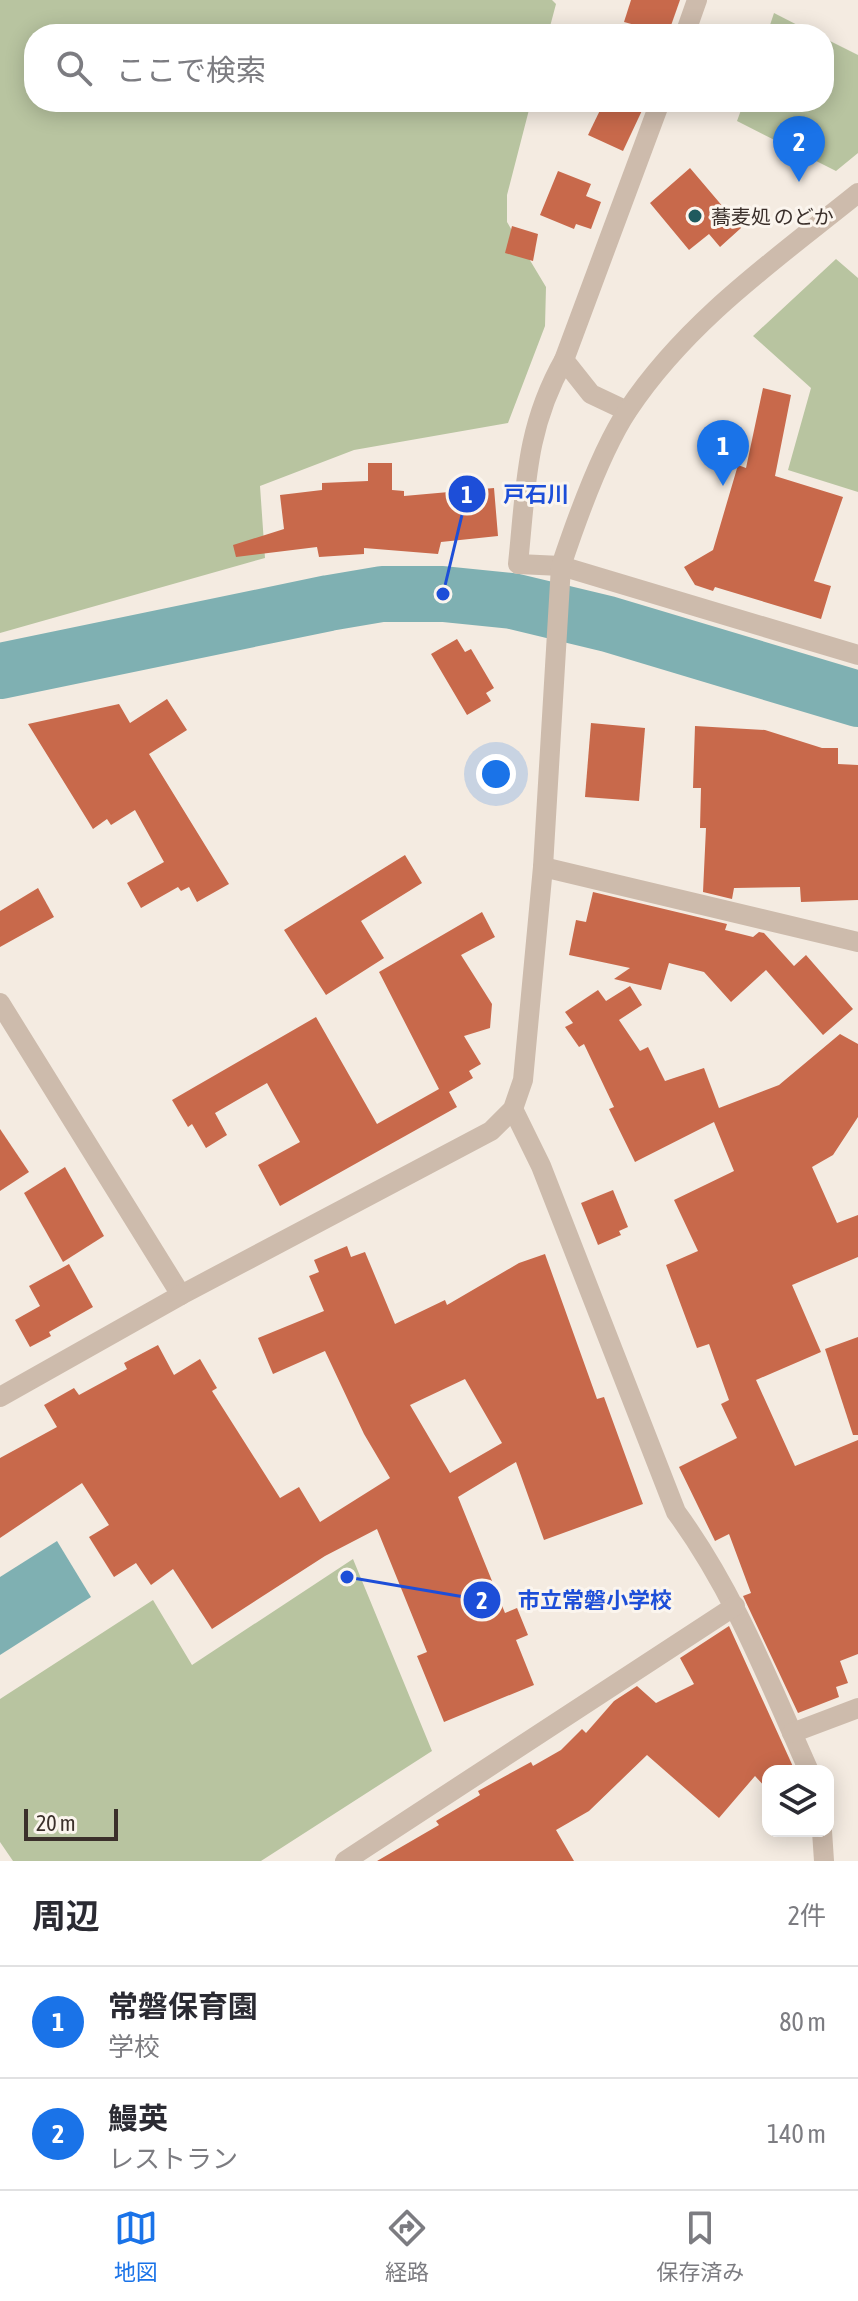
<!DOCTYPE html>
<html lang="ja">
<meta charset="utf-8">
<style>
:root{--surface:#fff;--page:#f2f2f3;--text:#2b2b33;--muted:#7c7c81;--line:#e1e1e2;--accent:#1a73e8}
body{margin:0;font-family:"Asap Condensed","Noto Sans JP",sans-serif;background:var(--page);color:var(--text)}
.controls{position:absolute;right:24px;bottom:24px;display:grid;overflow:hidden;border-radius:16px;box-shadow:0 4px 20px #0003}
.controls button{width:72px;height:72px;display:grid;place-items:center;padding:0;border:0;border-bottom:2px solid var(--line);background:var(--surface);color:var(--text);font:40px sans-serif}
.scale{position:absolute;left:24px;bottom:20px;width:94px;box-sizing:border-box;padding-left:8px;border:4px solid #3b302b;border-top:0;font-size:22px;line-height:28px;white-space:nowrap;color:#3b302b;-webkit-text-stroke:6px #fbf5ee;paint-order:stroke}
.you{position:absolute;left:496px;top:774px;width:28px;height:28px;margin:-20px;border:6px solid #fff;border-radius:50%;background:#1a73e8;box-shadow:0 0 0 12px #1a73e833}
.badge{display:grid;place-items:center;width:52px;height:52px;border-radius:50%;background:var(--accent);color:#fff;font-size:26px;font-weight:700}
.pin{position:absolute;translate:-50% -66px;filter:drop-shadow(0 2px 4px #0008)}
.pin::after{content:'';position:absolute;top:42px;width:28px;height:24px;background:inherit;clip-path:polygon(0 0,100% 0,50% 100%)}
.list{margin:0;padding:0;list-style:none}
h2{display:flex;justify-content:space-between;align-items:center;height:104px;margin:0;padding:0 32px;font-size:34px}
h2 small{font-size:26px;font-weight:400;color:var(--muted)}
.list li{display:grid;grid-template-columns:52px 1fr auto;gap:24px;align-items:center;box-sizing:border-box;height:112px;padding:0 32px;border-top:2px solid var(--line)}
.list b{display:block;font-size:30px;white-space:nowrap}
.list p{margin:0;font-size:26px;white-space:nowrap;color:var(--muted)}
.list em{font-size:26px;font-style:normal;color:var(--muted)}
.icon{flex:none;width:44px;height:44px;fill:none;stroke:currentColor;stroke-width:2;stroke-linecap:round;stroke-linejoin:round}
.map{position:relative;flex:none;width:858px;height:1861px;overflow:hidden}
.search{position:absolute;background:var(--surface);box-shadow:0 4px 20px #0003;left:24px;right:24px;top:24px;height:88px;display:flex;align-items:center;gap:20px;box-sizing:border-box;padding:0 28px;border-radius:32px;color:var(--muted);font-size:30px}
.sheet{height:328px;background:var(--surface)}
nav{display:flex;justify-content:space-around;align-items:center;box-sizing:border-box;height:112px;border-top:2px solid var(--line);background:var(--surface);font-size:22px;color:var(--muted)}
nav a{display:grid;justify-items:center;gap:4px}
nav .on{color:var(--accent)}
.map>svg:first-child{display:block}
.green{fill:#b8c4a0}
.water{fill:#7fb0b2}
.lines{fill:none;stroke-linecap:round;stroke-linejoin:round}
.river{stroke:#7fb0b2;stroke-width:56}
.building{fill:#c8694b;fill-rule:evenodd}
.minor{stroke:#cdbbac;stroke-width:20}
.poi-dot{fill:#1f5a5e;stroke:#fbf5ee;stroke-width:3}
.labels{text-anchor:middle;dominant-baseline:central;stroke-width:6;stroke-linejoin:round;paint-order:stroke}
.poi-label{font-size:20px;fill:#3b302b;stroke:#fbf5ee;text-anchor:start}
.leader{fill:none;stroke:#1d4ed8;stroke-width:3}
.callout-dot{fill:#1d4ed8;stroke:#fbf5ee;stroke-width:3}
.mark-label{font-size:24px;text-anchor:middle;font-weight:bold;fill:#fff}
.callout-label{font-size:22px;text-anchor:middle;font-weight:bold;fill:#1d4ed8;stroke:#fbf5ee;stroke-width:6;stroke-linejoin:round;paint-order:stroke}
</style>
<div class="map">
<svg width="858" height="1861" viewBox="0 0 858 1861">
<rect width="100%" height="100%" fill="#f4ebe1"/>
<g class="green">
<path d="M0,0H552L556,4L548,34H34V102H531L507,195V222L546,287L545,326L508,423L354,450L260,486L265,558L0,633Z"/>
<path d="M774,13L815,34H767Z"/>
<path d="M824,38L858,55V153L836,171L737,121L744,102H824Z"/>
<path d="M836,259L858,278V492L788,470L811,388L753,336Z"/>
<path d="M353,1559L432,1751L261,1861H13L0,1842V1699L153,1600L192,1665Z"/>
</g>
<path class="water" d="M57,1541L91,1597L0,1655V1577Z"/>
<g class="lines">
<path class="river" d="M0,671L329,603L382,594H443L512,601L608,624L858,699"/>
</g>
<g class="building">
<path d="M631,0H680L668,34L624,22Z"/>
<path d="M604,102H646L623,151L588,135Z"/>
<path d="M690,168L741,228L720,247L709,234L689,250L650,203Z"/>
<path d="M558,171L591,184L586,196L601,202L591,229L576,224L574,229L540,215Z"/>
<path d="M512,226L538,234L533,261L505,253Z"/>
<path d="M763,388L791,395L775,476L843,497L814,581L831,586L821,619L715,587L713,591L695,585L684,567L713,550L738,465L746,468Z"/>
<path d="M368,463H392V490L404,491V496L494,488L498,536L441,542L438,554L364,548V554L319,557L317,547L236,557L233,545L284,529L280,495L322,490V483L368,481Z"/>
<path d="M457,639L465,652L471,649L494,688L486,693L491,701L467,715L431,654Z"/>
<path d="M167,699L187,730L149,754L229,884L197,902L189,887L181,891L178,887L141,908L127,883L164,862L135,810L111,825L107,819L93,829L28,724L119,704L130,723Z"/>
<path d="M591,723L645,728L639,801L585,797Z"/>
<path d="M695,726L765,730L822,748H838V764L858,765V900L801,902L800,887L734,888L732,899L703,892L706,828H700L701,788H693Z"/>
<path d="M405,855L422,883L361,921L384,958L326,995L284,930Z"/>
<path d="M38,888L54,917L0,947V911Z"/>
<path d="M593,892L727,924L725,930L753,937L759,932L764,933L794,966L806,955L853,1009L823,1035L766,970L731,1002L704,972L669,963L661,990L614,979L630,968L569,955L576,920L586,922Z"/>
<path d="M482,912L495,937L461,955L492,1004L490,1028L464,1036L481,1064L469,1071L473,1078L449,1092L457,1107L280,1206L258,1165L300,1142L267,1083L215,1113L227,1135L206,1148L192,1124L188,1127L172,1100L316,1017L377,1124L439,1089L379,972Z"/>
<path d="M630,986L642,1005L619,1020L640,1051L648,1047L665,1081L704,1068L719,1108L779,1085L840,1034L858,1044V1117L833,1155L812,1167L837,1223L858,1215V1257L792,1285L821,1352L756,1380L795,1466L858,1440V1654L840,1661L848,1683L836,1687L839,1697L798,1713L743,1596L751,1593L729,1534L715,1541L679,1467L737,1438L721,1404L729,1400L709,1344L697,1348L666,1265L698,1251L674,1200L734,1171L714,1122L635,1162L609,1109L614,1107L584,1044L579,1047L565,1027L573,1023L565,1012L598,990L606,1001Z"/>
<path d="M0,1129L29,1172L0,1191Z"/>
<path d="M65,1167L104,1236L63,1262L24,1193Z"/>
<path d="M613,1190L628,1227L619,1231L621,1235L598,1245L581,1203Z"/>
<path d="M347,1246L351,1257L365,1252L395,1324L445,1300L447,1305L519,1263L545,1254L597,1399L604,1397L643,1504L544,1540L516,1462L458,1497L505,1613L517,1608L528,1635L516,1640L534,1685L444,1722L417,1656L427,1652L377,1529L325,1556L212,1629L173,1569L151,1585L136,1563L114,1577L89,1537L109,1525L82,1483L0,1538V1458L57,1427L44,1405L74,1388L79,1395L127,1369L124,1363L158,1345L174,1375L200,1359L217,1388L212,1391L280,1498L299,1487L320,1522L390,1478L364,1434L325,1351L273,1374L258,1338L324,1311L309,1276L319,1272L314,1260ZM465,1379L502,1443L450,1473L410,1405Z"/>
<path d="M69,1264L93,1307L49,1332L51,1336L30,1347L15,1320L40,1306L29,1286Z"/>
<path d="M858,1337V1435H853L825,1349Z"/>
<path d="M729,1626L795,1771H768V1790L755,1776L719,1818L647,1755L589,1811L556,1830L574,1861H377L439,1825L436,1821L480,1795L478,1791L531,1762L533,1766L561,1750L582,1729L586,1733L614,1701L637,1686L656,1703L694,1684L680,1658Z"/>
</g>
<g class="lines">
<g class="minor">
<path d="M685,34L697,0"/>
<path d="M564,360C525,429 526,488 518,564L561,566L858,655"/>
<path d="M627,411L591,394L564,360L660,102"/>
<path d="M543,867L858,942"/>
<path d="M0,1003L181,1295"/>
<path d="M513,1109L541,1166L676,1512C734,1591 769,1682 809,1771"/>
<path d="M0,1397L181,1295L491,1131L513,1109L523,1080L543,867L561,566C576,521 602,449 628,410C687,321 776,259 858,193"/>
<path d="M792,1733L858,1708"/>
<path d="M822,1831L824,1861"/>
<path d="M345,1861L735,1606"/>
</g>
</g>
<circle class="poi-dot" cx="695" cy="216" r="8"/>
<g class="labels">
<g class="poi-label">
<text x="711" y="216">蕎麦処 のどか</text>
</g>
</g>
<path class="leader" d="M443 594L467 494M347 1577L482 1600"/>
<g class="callout-dot">
<circle cx="443" cy="594" r="8"/>
<circle cx="347" cy="1577" r="8"/>
<circle cx="467" cy="494" r="20"/>
<circle cx="482" cy="1600" r="20"/>
</g>
<g class="mark-label">
<text x="467" y="503">1</text>
<text x="482" y="1609">2</text>
</g>
<g class="callout-label">
<text x="536" y="502">戸石川</text>
<text x="595" y="1608">市立常磐小学校</text>
</g>
</svg>
<div class="controls">
<button><svg class="icon" aria-label="layers" viewBox="0 0 24 24"><path d="M12 4l9 5-9 5-9-5zM3 14l9 5 9-5"/></svg></button>
</div>
<div class="scale">20 m</div>
<div class="you"></div>
<div class="pin badge" style="left:723px;top:486px">1</div>
<div class="pin badge" style="left:799px;top:182px">2</div>
<div class="search"><svg class="icon" aria-label="search" viewBox="0 0 24 24"><circle cx="10" cy="10" r="6"/><path d="M15 15l6 6"/></svg>ここで検索</div>
</div>
<section class="sheet">
<h2>周辺<small>2件</small></h2>
<ul class="list">
<li><span class="badge">1</span><div><b>常磐保育園</b><p>学校</p></div><em>80 m</em></li>
<li><span class="badge">2</span><div><b>鰻英</b><p>レストラン</p></div><em>140 m</em></li>
</ul>
</section>
<nav>
<a class="on"><svg class="icon" aria-label="map" viewBox="0 0 24 24"><path d="M3 6l6-2 6 2 6-2v14l-6 2-6-2-6 2zM9 4v14M15 6v14"/></svg>地図</a>
<a><svg class="icon" aria-label="directions" viewBox="0 0 24 24"><path d="M12 3l9 9-9 9-9-9zM9 14v-3h6M13 9l2 2-2 2"/></svg>経路</a>
<a><svg class="icon" aria-label="saved" viewBox="0 0 24 24"><path d="M7 4h10v16l-5-4-5 4z"/></svg>保存済み</a>
</nav>
